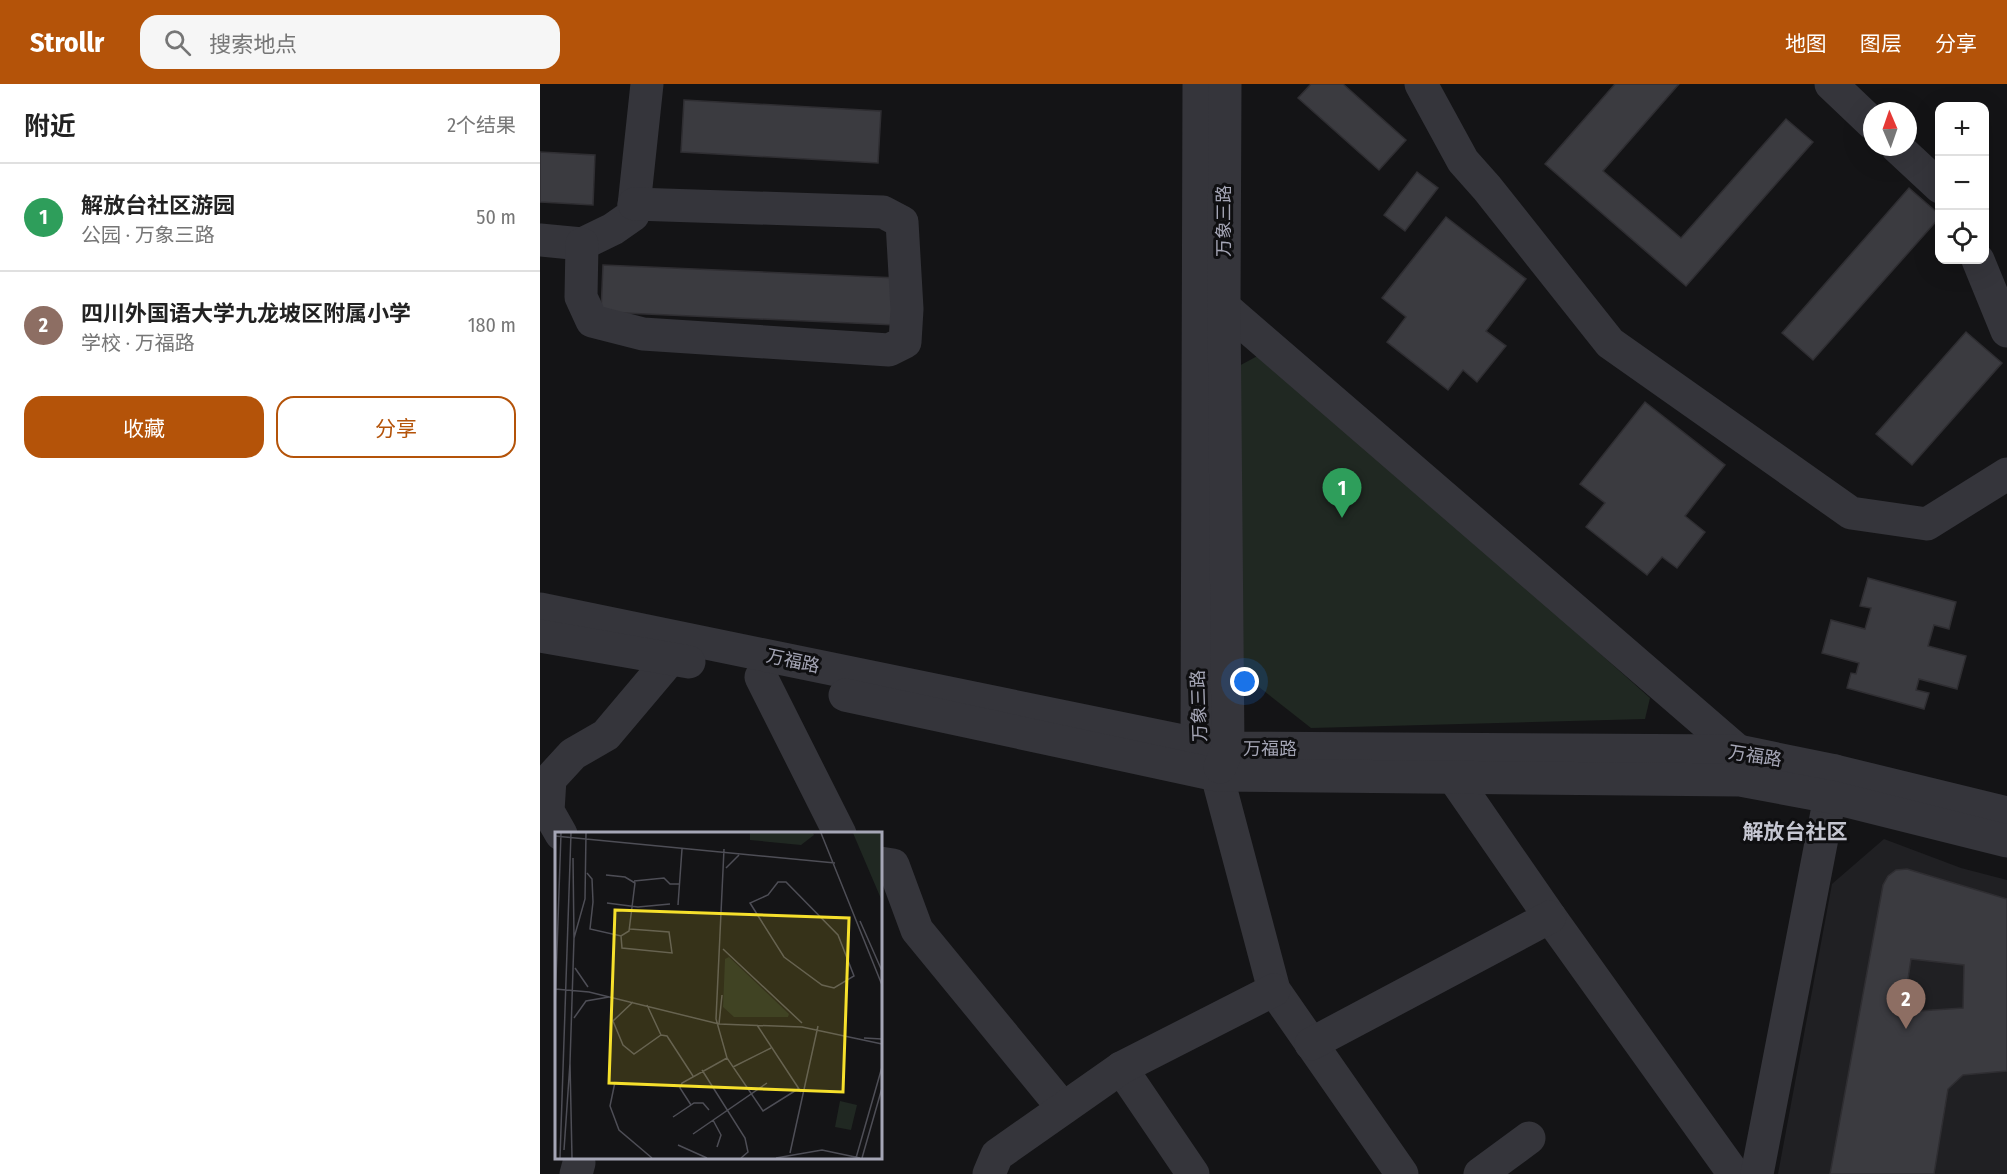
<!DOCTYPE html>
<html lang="zh">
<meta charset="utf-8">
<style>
:root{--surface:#fff;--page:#f6f6f6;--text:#222;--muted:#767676;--line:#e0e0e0;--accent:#b45309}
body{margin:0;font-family:"Fira Sans Condensed","Noto Sans SC",sans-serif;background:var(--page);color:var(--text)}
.controls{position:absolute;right:18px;top:18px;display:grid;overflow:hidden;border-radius:12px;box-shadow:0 6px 24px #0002}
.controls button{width:54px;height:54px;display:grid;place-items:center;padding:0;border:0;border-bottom:2px solid var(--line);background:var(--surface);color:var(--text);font:30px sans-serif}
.compass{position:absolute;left:1323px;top:18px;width:54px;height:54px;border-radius:50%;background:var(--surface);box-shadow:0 6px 24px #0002;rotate:358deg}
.you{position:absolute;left:705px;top:598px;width:21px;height:21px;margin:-15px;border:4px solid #fff;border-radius:50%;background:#1a73e8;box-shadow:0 0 0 9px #1a73e833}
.badge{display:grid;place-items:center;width:39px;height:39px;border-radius:50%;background:var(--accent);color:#fff;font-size:20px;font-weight:700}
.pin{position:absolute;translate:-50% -50px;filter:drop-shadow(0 2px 3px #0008)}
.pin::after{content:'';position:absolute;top:32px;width:21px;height:18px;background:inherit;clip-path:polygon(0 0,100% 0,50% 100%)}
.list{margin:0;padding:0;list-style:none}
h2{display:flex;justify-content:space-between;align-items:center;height:78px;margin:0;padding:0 24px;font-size:26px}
h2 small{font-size:20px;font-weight:400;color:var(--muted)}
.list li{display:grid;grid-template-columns:39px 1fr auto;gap:18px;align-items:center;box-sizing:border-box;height:108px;padding:0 24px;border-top:2px solid var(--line)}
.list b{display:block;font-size:22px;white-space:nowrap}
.list p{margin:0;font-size:20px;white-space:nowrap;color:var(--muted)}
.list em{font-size:20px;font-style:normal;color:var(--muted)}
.actions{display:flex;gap:12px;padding:18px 24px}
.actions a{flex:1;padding:14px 0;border:2px solid var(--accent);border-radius:18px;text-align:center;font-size:21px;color:var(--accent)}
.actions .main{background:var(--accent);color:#fff}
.icon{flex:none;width:33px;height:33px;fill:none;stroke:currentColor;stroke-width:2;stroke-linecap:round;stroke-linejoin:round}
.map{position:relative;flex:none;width:1467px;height:1090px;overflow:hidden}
header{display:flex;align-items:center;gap:36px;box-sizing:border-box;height:84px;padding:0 30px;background:var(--accent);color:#fff}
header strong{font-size:28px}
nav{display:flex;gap:33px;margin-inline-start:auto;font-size:21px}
.search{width:420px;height:54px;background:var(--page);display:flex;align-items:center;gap:15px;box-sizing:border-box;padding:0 21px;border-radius:18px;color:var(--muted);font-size:22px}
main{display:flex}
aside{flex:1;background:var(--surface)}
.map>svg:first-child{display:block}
.built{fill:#202023}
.green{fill:#202822}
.building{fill:#3b3b40;stroke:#2f2e32;stroke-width:1.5;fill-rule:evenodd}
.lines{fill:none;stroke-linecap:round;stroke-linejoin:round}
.minor{stroke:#35353b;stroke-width:33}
.tertiary{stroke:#35353b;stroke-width:33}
.labels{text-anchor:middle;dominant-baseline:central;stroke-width:6;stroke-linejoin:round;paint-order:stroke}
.street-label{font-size:18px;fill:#a5a6b6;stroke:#0f0f11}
.quarter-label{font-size:21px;font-weight:bold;fill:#c6c7d2;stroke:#0f0f11}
.inset-road{fill:none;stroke:#4e4e56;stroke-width:1.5}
.view{fill:#f6e02c;fill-opacity:0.15;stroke:#f6e02c;stroke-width:3}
.inset-edge{fill:none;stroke:#a5a6b6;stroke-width:3}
</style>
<header>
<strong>Strollr</strong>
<div class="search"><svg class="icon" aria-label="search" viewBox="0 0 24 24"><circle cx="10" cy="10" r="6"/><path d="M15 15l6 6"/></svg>搜索地点</div>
<nav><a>地图</a><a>图层</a><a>分享</a></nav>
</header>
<main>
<aside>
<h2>附近<small>2个结果</small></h2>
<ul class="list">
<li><span class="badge" style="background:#2e9e5b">1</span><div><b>解放台社区游园</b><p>公园 · 万象三路</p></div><em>50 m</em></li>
<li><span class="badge" style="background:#8d6e63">2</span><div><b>四川外国语大学九龙坡区附属小学</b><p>学校 · 万福路</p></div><em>180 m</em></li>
</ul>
<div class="actions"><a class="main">收藏</a><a>分享</a></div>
</aside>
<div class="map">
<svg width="1467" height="1090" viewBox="0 0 1467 1090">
<rect width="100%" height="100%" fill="#141416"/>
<path class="built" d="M1344,755L1421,784L1467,796V1090H1238L1292,800Z"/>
<path class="green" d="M723,269L1110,614L1105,635L771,644L696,585L697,283Z"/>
<g class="building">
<path d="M771,0H803L866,56L839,86L758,14Z"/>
<path d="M1075,0H1139L1063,87L1141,154L1246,35L1273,58L1146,202L1005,80Z"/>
<path d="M144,16L341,27L338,79L141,68Z"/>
<path d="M0,68L55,71L53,121L0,118Z"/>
<path d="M877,88L898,104L865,147L844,131Z"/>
<path d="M1369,104L1400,131V133L1273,276L1242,249Z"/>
<path d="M906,133L986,195L946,247L966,262L937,298L923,286L908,306L847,258L866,233L842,214Z"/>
<path d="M63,181L358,194L356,241L61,228Z"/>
<path d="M1426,248L1462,279L1372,381L1336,350Z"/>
<path d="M1105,318L1185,381L1145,432L1165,448L1137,484L1122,473L1107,491L1046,443L1065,419L1040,400Z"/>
<path d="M1328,494L1416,518L1409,545L1394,541L1388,562L1426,572L1417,605L1379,595L1376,606L1389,609L1384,625L1307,604L1311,589L1316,590L1319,579L1282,569L1291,536L1325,545L1331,524L1320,522Z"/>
<path d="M1367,785L1467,815V987L1423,991L1408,1005L1394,1090H1290L1343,801L1348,792L1356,786ZM1371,875L1424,881L1423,924L1363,928Z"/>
</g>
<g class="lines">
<g class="minor">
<path d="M881,0L923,77L947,104L1070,259L1311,429L1387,440L1467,390"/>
<path d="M1291,0L1332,39"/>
<path d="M1357,63L1400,103"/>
<path d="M0,156L42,160L73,145L93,131L107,0"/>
<path d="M42,160L41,213L52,237L103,250L349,266L365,258L367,225L362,138L343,128L94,120"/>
<path d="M1438,176L1467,247"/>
<path d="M684,223L1198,667"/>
<path d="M221,593L300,750"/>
<path d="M677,691L734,906L862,1090"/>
<path d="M914,694L1010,833L1194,1090"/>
<path d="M21,750L8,727L10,695L33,670L66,651L131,574"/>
<path d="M340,779L353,781L377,846L523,1024"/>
<path d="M771,960L1010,833"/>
<path d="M581,984L653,1090"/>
<path d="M36,1090L39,1079"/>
<path d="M449,1090L457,1071L581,984L734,906"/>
<path d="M940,1090L989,1054"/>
<path d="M1217,1090L1295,687"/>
</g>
<g class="tertiary">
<path d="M659,0L657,660L669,679"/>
<path d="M0,525L657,660L688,664L1198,667L1295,687L1467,729"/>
<path d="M0,552L149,578"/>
<path d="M305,611L677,691L1200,696L1291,713L1467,757"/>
<path d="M680,683L688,664L684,223L685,0"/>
</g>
</g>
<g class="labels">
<g class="street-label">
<text transform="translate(684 137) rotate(-90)">万象三路</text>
<text transform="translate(253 577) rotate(12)">万福路</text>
<text transform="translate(659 622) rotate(-92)">万象三路</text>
<text x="730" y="665">万福路</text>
<text transform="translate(1215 672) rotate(9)">万福路</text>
</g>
<g class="quarter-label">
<text x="1255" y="748">解放台社区</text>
</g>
</g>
<g transform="translate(15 748)">
<rect width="327" height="327" fill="#141416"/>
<path d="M195,1H258L259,3L246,13L195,8ZM298,1H327V69ZM174,125L234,182L233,185H179L168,175L170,127ZM285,269L302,273L296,298L280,295Z" fill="#202822"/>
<path class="inset-road" d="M266,1L327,153M0,4L280,31M169,17L161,187L172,226L208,279L243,257M18,26L19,106M171,36L184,23M32,41L37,47L38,70L35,97L66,104L74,99L80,51L70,45L51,43M79,49L109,46L115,52H125M223,50H231L283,103L299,144L279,156L267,153L229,125L195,71L213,63ZM52,71L83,75L115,72M123,73L127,17M305,89L327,139M66,104L67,116L117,121L114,100L75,97M168,117L247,191M20,136L33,155M0,157L34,160L164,192L247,195L327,212M78,170L58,189L68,213L79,222L106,203L112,204L138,244M92,173L106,203M0,177L6,1M19,186L31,169L54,165M164,192L167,163M202,193L246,260M309,206L327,207M178,235L216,216M147,238L190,306L193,320L186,326M60,250L55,274L64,298L97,326M136,273L125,256L127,251L172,226M118,285L139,271H148L154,278M158,288L166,303L162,315M138,302L212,251M123,313L152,326M9,318L15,231M235,321L263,194M5,326L16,1M17,326L15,231L19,106L30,67L31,1M221,326L267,318L305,326M301,326L327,235M307,326L327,256"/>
<path class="view" d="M60,78L294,86L288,260L54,251Z"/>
<rect width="327" height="327" class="inset-edge"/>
</g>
</svg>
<div class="controls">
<button>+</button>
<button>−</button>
<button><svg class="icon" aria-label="locate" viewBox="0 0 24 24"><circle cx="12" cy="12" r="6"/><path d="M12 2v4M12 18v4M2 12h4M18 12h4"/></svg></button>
</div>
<svg class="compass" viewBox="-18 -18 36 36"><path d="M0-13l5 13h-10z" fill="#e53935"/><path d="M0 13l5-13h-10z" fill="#767676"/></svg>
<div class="you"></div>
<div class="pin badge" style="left:802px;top:434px;background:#2e9e5b">1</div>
<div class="pin badge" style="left:1366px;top:945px;background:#8d6e63">2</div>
</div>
</main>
